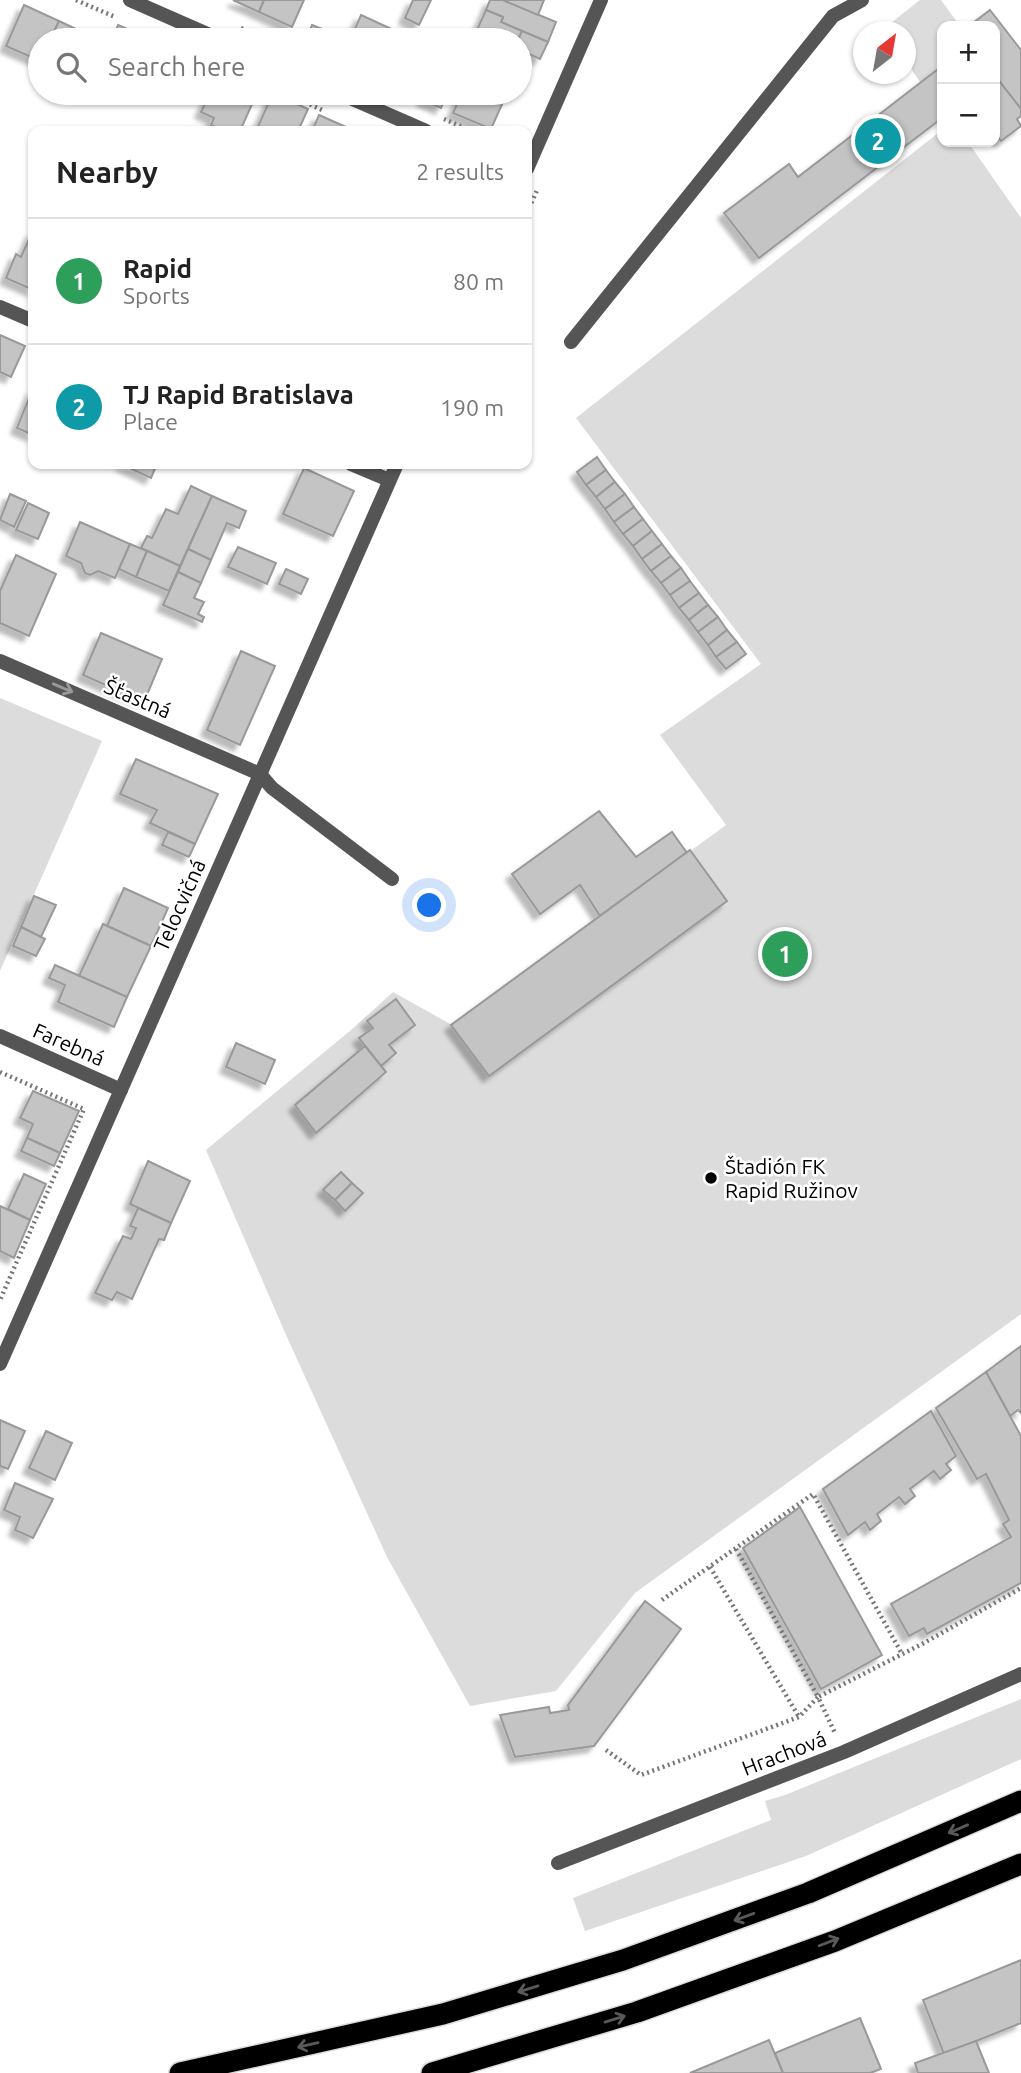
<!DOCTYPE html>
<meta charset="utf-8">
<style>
:root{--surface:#fff;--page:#f6f6f6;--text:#222;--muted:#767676;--line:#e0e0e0;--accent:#111827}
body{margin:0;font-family:Ubuntu,sans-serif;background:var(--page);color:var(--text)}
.controls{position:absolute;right:21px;top:21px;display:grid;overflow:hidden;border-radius:14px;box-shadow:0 2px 5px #0004}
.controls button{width:63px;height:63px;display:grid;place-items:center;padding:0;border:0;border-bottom:2px solid var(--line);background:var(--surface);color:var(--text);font:35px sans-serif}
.compass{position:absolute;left:853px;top:21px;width:63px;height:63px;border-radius:50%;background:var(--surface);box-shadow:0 2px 5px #0004;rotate:31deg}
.you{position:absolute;left:430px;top:906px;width:24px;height:24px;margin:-18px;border:5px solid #fff;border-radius:50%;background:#1a73e8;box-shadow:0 0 0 10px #1a73e833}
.badge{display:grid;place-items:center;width:46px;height:46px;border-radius:50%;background:var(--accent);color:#fff;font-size:23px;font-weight:700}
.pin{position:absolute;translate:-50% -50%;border:4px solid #fff;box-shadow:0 2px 7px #0006}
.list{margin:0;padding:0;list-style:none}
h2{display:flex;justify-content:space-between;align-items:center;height:91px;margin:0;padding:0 28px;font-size:30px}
h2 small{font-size:23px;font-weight:400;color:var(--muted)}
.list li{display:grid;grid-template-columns:46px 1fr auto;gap:21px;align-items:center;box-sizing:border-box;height:126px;padding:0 28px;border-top:2px solid var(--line)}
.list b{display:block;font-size:26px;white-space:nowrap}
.list p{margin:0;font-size:23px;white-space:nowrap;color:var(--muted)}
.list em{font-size:23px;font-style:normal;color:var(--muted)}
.icon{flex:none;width:38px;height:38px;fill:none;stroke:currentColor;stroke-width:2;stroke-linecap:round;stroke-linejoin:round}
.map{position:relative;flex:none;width:1021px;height:2073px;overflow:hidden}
.search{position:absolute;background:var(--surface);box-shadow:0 2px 5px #0004;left:28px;top:28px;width:504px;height:77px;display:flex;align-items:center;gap:18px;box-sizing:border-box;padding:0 24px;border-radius:38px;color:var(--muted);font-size:26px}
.panel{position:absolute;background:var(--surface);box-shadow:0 2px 5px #0004;left:28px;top:126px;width:504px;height:343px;border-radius:14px}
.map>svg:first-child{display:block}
.green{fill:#dcdcdc}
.building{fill:#c4c4c4;stroke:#999;stroke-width:2;filter:url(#shadow)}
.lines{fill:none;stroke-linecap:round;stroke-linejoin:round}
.motorway-casing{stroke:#dbdbdb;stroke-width:24}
.path{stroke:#777;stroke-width:4.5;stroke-dasharray:2 3.5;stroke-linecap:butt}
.service{stroke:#555;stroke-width:14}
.minor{stroke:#555;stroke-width:14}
.motorway{stroke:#000;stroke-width:21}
.oneway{stroke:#999}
.oneway2{stroke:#595959}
.poi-dot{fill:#000;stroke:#fff;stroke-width:2.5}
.labels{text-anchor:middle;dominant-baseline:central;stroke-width:5;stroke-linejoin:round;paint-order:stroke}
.street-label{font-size:21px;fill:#000;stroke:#fff}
.poi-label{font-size:21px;fill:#000;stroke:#fff;text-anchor:start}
</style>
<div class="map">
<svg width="1021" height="2073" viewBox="0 0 1021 2073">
<defs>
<filter id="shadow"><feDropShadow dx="-6" dy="6" stdDeviation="2" flood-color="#0004"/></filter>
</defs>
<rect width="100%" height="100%" fill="#fff"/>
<g class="green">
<path d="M920,0H941L960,26H942V66L921,83L906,62V32L882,30Z"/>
<path d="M942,130V142H968L1021,218V1314L635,1593L556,1691L470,1706L387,1557L286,1335L206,1150L351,1030L393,992L452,1025L726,825L660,735L761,664L576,418Z"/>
<path d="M0,698L102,741L0,971Z"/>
<path d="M1021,1699V1759L806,1856L585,1931L573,1898L771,1820L765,1801L785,1795Z"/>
</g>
<g class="building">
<path d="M233,0H264L259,12Z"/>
<path d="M264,0H304L292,27L259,12Z"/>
<path d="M413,0H431L419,25L405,18Z"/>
<path d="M490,0H503L556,22L548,42L501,22L503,17L486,10Z"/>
<path d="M503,0H544L538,15Z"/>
<path d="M24,5L59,21L50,40H40V61L6,46Z"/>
<path d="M486,10L503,17L501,22L522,31L518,40H495L476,32Z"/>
<path d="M990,10L1021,50V109L996,77L995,79V26H969Z"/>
<path d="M361,15L396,31L392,40H350Z"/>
<path d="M59,21L93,37L92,40H50Z"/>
<path d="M118,25L153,40H112Z"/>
<path d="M312,25L350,40H306Z"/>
<path d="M522,31L548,42L540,59L520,50L518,40Z"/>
<path d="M942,66V118L759,258L724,213L789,164L798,177Z"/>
<path d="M996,77L1021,109V116L1017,119L1021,126L1001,141L995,133Z"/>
<path d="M210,93H257L240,131H224L211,125L214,118L201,112Z"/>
<path d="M273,93L308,109L298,131H256Z"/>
<path d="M426,93H447L441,108L423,100Z"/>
<path d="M462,93H507L491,129L453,113Z"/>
<path d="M319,115L355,131H312Z"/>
<path d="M33,230V290L6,278L16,254L21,257Z"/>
<path d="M0,335L25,346L11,377L0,372Z"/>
<path d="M33,388V435L17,428Z"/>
<path d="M597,457L606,470L586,485L577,472Z"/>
<path d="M121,464H157L151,478Z"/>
<path d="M304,468L354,491L333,536L283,514Z"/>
<path d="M606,470L615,482L596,497L586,485Z"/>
<path d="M615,482L625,494L605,509L596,497Z"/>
<path d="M191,486L212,496L180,566L141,548L147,536L152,538L166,509L178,514Z"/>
<path d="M10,494L26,501L14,527L0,520Z"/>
<path d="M625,494L634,507L614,522L605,509Z"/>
<path d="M212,496L246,511L239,528L227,523L211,560L188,549Z"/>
<path d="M28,503L49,513L38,539L16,530Z"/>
<path d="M634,507L643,519L623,534L614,522Z"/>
<path d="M643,519L652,531L633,546L623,534Z"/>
<path d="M80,522L130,544L115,578L98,571L90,575L85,573L81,563L66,556Z"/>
<path d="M652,531L662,544L642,559L633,546Z"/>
<path d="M130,544L147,551L136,577L119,569Z"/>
<path d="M662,544L671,556L651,571L642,559Z"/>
<path d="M238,547L276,563L267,584L228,567Z"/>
<path d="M188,549L211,560L201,583L178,572Z"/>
<path d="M147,551L180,566L169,591L136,577Z"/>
<path d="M16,555L56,574L29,636L0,623V591Z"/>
<path d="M671,556L681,568L661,583L651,571Z"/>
<path d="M681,568L690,581L670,595L661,583Z"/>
<path d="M286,569L308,579L301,594L279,584Z"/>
<path d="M178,572L201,583L194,598L204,602L198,614L204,617L202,622L163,605Z"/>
<path d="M690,581L699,593L679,608L670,595Z"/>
<path d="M699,593L708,605L689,620L679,608Z"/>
<path d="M708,605L718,617L698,632L689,620Z"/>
<path d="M718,617L727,630L708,645L698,632Z"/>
<path d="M727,630L737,642L716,657L708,645Z"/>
<path d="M101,633L162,659L144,702L83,675Z"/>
<path d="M737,642L746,654L726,669L716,657Z"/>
<path d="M241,651L275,666L240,745L207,730Z"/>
<path d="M136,759L218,794L195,844L150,823L157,810L120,794Z"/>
<path d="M599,811L636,857L672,832L687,853L600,916L580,885L540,914L512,874Z"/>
<path d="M168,832L195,844L189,857L162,845Z"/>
<path d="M690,850L727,901L489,1076L451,1025Z"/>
<path d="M124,888L168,908L151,946L107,926Z"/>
<path d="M34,896L56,905L41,937L21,927Z"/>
<path d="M103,924L151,946L127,997L79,976Z"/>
<path d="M21,927L45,939L36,956L13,946Z"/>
<path d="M55,965L127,997L114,1027L58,1002L65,985L49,978Z"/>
<path d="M396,999L415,1025L389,1045L396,1053L381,1066L359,1038L373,1028L367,1021Z"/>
<path d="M236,1043L275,1060L265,1084L226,1067Z"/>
<path d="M365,1046L386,1072L316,1133L295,1105Z"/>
<path d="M33,1091L79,1111L60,1153L27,1138L33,1124L20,1118Z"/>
<path d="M27,1138L60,1153L54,1166L21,1151Z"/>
<path d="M148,1161L190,1181L171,1223L130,1204Z"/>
<path d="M341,1172L352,1183L335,1200L323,1190Z"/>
<path d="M24,1174L46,1184L30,1220L8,1209Z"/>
<path d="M352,1183L363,1193L345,1211L335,1200Z"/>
<path d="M0,1206L30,1220L14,1258L0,1251Z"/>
<path d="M138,1208L171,1223L164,1240L159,1239L132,1299L117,1292L112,1300L95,1293L123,1236L131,1239L136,1228L130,1226Z"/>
<path d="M1021,1346V1413L1018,1410L1010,1416L986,1372Z"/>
<path d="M986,1372L1021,1436V1583L927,1634L924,1628L909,1636L891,1604L1011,1537L1003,1524L1009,1520L986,1474L977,1479L936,1408Z"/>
<path d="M931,1411L956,1456L946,1464L951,1470L940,1479L934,1471L910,1489L915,1496L905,1504L899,1497L877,1514L881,1521L870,1530L865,1522L848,1535L823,1489Z"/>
<path d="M0,1420L25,1431L8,1469L0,1466Z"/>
<path d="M46,1431L72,1443L55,1480L29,1468Z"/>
<path d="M15,1483L53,1499L33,1538L15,1530L20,1517L4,1510Z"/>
<path d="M800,1507L882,1655L821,1689L743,1548Z"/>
<path d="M645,1601L681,1629L594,1746L515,1757L500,1715L549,1707L550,1713L569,1710L568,1705Z"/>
<path d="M1021,1960V2023L944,2054L923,2000Z"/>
<path d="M860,2018L881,2069L870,2073H783L775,2053Z"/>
<path d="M769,2040L783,2073H690Z"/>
<path d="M976,2041L989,2073H918L915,2063Z"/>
</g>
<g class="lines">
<defs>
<g id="motorway">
<path d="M180,2073L443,2014L623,1960L808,1893L1021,1801"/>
<path d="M432,2073L637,2012L835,1941L1021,1864"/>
</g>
</defs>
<use href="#motorway" class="motorway-casing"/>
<g class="path">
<path d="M76,0L115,17"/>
<path d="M241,28L269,40"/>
<path d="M285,93L322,110"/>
<path d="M444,119L472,131"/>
<path d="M527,213L538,188"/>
<path d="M0,1072L84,1109L0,1300"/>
<path d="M736,1549L818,1697L924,1643L1021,1588"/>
<path d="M710,1567L799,1717"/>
<path d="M662,1600L813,1494L902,1654"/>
<path d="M606,1750L641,1775L799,1717L818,1697L835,1733"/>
</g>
<g class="service">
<path d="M571,342L833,16L862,0"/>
<path d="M260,774L272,788L392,879"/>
<path d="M558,1863L844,1752L1021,1674"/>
</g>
<g class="minor">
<path d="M130,0L221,40"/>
<path d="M339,93L426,131"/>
<path d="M527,169L601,0"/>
<path d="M0,307L33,321"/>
<path d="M351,464L389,480"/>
<path d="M0,661L260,774"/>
<path d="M0,1036L121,1090"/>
<path d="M0,1364L397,464"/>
</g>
<use href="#motorway" class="motorway"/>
</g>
<defs><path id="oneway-shaft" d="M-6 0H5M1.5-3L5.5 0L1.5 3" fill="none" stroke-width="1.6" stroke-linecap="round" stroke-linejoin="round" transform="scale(1.75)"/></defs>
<use class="oneway" href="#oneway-shaft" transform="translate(63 688) rotate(23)"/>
<g class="oneway2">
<use href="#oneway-shaft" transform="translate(958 1829) rotate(157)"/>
<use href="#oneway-shaft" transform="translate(744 1917) rotate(160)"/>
<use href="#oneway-shaft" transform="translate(829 1942) rotate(-21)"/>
<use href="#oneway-shaft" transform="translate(528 1989) rotate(163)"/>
<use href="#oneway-shaft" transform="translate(615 2019) rotate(-17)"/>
<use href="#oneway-shaft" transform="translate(308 2045) rotate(167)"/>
</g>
<circle class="poi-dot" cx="711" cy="1178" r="7"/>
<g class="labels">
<g class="street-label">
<text transform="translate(138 698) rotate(23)">Šťastná</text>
<text transform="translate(179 905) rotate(-66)">Telocvičná</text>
<text transform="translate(69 1044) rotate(24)">Farebná</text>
<text transform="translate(784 1753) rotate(-21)">Hrachová</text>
</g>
<g class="poi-label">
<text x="725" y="1166">Štadión FK<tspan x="725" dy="24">Rapid Ružinov</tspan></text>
</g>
</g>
</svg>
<div class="controls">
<button>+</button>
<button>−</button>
</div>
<svg class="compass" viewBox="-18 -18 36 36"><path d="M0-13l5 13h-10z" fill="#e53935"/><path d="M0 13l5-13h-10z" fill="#767676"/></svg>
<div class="you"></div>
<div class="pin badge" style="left:785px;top:954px;background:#2e9e5b">1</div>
<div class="pin badge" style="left:878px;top:141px;background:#0f9aa8">2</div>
<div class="search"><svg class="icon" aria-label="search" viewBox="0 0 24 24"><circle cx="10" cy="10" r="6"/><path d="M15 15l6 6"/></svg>Search here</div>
<section class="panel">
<h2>Nearby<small>2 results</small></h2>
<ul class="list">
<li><span class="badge" style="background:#2e9e5b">1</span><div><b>Rapid</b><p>Sports</p></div><em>80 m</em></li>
<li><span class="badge" style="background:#0f9aa8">2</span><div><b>TJ Rapid Bratislava</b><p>Place</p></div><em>190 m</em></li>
</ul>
</section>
</div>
